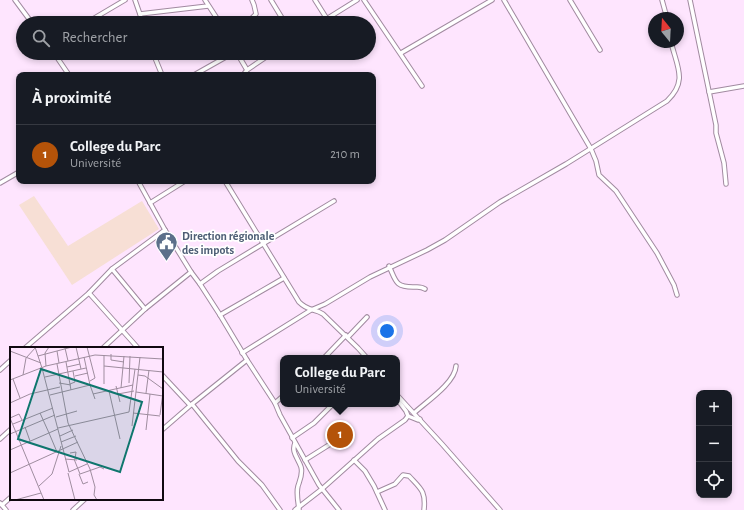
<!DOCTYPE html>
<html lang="fr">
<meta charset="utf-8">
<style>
:root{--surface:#171b24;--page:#242831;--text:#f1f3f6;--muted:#9ea1a6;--line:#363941;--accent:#b45309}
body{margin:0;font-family:"Alegreya Sans",sans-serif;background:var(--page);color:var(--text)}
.controls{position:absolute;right:12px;bottom:12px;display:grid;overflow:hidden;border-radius:8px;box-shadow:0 2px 6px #0003}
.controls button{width:36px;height:36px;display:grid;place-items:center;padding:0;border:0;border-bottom:1px solid var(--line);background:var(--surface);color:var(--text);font:20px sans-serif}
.compass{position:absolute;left:648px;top:12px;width:36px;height:36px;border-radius:50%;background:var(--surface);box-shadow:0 2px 6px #0003;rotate:342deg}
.you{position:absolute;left:387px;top:331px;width:14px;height:14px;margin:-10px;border:3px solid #fff;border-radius:50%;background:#1a73e8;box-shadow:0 0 0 6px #1a73e833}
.badge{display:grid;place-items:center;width:26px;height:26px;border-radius:50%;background:var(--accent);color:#fff;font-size:13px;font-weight:700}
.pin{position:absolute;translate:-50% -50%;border:2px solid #fff;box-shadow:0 1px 4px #0006}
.popup{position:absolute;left:280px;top:355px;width:120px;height:52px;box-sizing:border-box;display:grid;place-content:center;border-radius:8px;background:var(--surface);filter:drop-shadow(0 1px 3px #0005);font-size:13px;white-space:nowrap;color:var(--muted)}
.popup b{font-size:15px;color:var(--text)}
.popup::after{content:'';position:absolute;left:50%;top:100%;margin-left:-8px;border:8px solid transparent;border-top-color:var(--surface)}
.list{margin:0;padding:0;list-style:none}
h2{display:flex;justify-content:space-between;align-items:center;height:52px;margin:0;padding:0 16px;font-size:17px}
h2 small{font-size:13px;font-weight:400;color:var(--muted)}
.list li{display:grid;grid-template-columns:26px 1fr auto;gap:12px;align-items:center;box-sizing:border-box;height:60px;padding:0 16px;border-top:1px solid var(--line)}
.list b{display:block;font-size:15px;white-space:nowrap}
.list p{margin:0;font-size:13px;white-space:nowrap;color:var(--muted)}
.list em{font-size:13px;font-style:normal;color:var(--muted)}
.icon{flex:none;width:22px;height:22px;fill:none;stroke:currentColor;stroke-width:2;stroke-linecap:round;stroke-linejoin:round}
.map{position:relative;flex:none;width:744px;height:510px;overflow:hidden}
.search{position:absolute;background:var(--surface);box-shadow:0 2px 6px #0003;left:16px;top:16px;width:360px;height:44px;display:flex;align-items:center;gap:10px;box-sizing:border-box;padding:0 14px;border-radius:22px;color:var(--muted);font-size:15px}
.panel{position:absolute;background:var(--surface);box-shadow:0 2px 6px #0003;left:16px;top:72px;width:360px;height:112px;border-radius:8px}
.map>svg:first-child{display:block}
.industrial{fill:#f7dfd5}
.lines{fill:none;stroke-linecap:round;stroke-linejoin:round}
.street-casing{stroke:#a18aa0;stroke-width:5.5}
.street{stroke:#fff;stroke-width:3.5}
.labels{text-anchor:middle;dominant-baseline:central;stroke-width:3.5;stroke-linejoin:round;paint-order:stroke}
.service-label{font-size:12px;font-weight:bold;fill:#4e5e75;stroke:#fff;text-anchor:start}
.inset-road{fill:none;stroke:#9f8d9f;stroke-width:1}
.view{fill:#0f766e;fill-opacity:0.15;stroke:#0f766e;stroke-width:2}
.inset-edge{fill:none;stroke:#100810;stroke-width:2}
</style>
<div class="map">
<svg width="744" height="510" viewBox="0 0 744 510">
<rect width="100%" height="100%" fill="#fee5fe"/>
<path class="industrial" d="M34,196L68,246L142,201L159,229L72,285L19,205Z"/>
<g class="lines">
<defs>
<g id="street">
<path d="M15,0L32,23"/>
<path d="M135,0L143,23"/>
<path d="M205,0L220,23"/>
<path d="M271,0L285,23"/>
<path d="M315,0L327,19"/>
<path d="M364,0L422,86"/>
<path d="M504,0L591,149L596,161L599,175L616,191L657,253L674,285L677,295"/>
<path d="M570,0L600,50"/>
<path d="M662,0L665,11L668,18"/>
<path d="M690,0L716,125V133L724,163L726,184"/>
<path d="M140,14L208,6"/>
<path d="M86,23L125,0"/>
<path d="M245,23L252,18L256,14L254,5L252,0"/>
<path d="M320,23L357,0"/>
<path d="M54,53L69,75"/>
<path d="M153,53L162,75"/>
<path d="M237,53L247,70"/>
<path d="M401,53L492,0"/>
<path d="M154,55L175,53"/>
<path d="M194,75L233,53"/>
<path d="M243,75L247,70L272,53"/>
<path d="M709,92L744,86"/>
<path d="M138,181L165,230L191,272L200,284L220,315L247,360L275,403L280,415L319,485L339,510"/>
<path d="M225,181L299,302C309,312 314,308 323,314L358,348L367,358"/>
<path d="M0,183L19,172"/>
<path d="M150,203L185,181"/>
<path d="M389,266C396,281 395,287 413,287C418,287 421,286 425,289"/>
<path d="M112,269L145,309"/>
<path d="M200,284L218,271L334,201"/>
<path d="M89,293L138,348"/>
<path d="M220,315L284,278"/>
<path d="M348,337L367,317"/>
<path d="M25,348L89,293L112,269L165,230"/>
<path d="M103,348L145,309L191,272"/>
<path d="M242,353L311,310L325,304L370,277L427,250L445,240L500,202L566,164L667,101C688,81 677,67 671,42"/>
<path d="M324,358L346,335"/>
<path d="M0,370L11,360"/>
<path d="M162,375L190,405"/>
<path d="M397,395L442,444L500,510"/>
<path d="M275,403L283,396"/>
<path d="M192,404L238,461L262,485L280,510"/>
<path d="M414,413C426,402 455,383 456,366"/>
<path d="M408,416L418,420L420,419"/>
<path d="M162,430L192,404L247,360"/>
<path d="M292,438L314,423L333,404"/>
<path d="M0,439L11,429"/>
<path d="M295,443C291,452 298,458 301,467C303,474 300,480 298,486C296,493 298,502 299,509"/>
<path d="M305,460L332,443"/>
<path d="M354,460L365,471L374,486L385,510"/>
<path d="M377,492L395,484L403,475L409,476C421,489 426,491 424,510"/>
<path d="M0,503L6,510"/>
<path d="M2,505L11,497"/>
<path d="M73,510L85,499"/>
<path d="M295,510L322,489L378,439L405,420L408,416L406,411L397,399"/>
</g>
</defs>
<use href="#street" class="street-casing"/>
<use href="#street" class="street"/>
</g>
<defs>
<symbol id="civic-pin" viewBox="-11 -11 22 30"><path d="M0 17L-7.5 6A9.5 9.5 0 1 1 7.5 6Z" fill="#5c6f8a" stroke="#fff"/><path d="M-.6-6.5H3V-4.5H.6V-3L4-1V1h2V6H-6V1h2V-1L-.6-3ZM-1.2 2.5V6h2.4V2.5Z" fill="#fff"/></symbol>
</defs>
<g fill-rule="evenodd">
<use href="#civic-pin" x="154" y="230" width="25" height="34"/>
</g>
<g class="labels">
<g class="service-label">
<text x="182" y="236">Direction régionale<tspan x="182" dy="14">des impots</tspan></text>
</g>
</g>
<g transform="translate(10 347)">
<rect width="153" height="153" fill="#fee5fe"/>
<path class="inset-road" d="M25,0L32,21M66,0L71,22M77,0L85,31L80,34M55,1L58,14M0,4L31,16M47,4L49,16M101,7V13L114,15M94,8V37M28,9L62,0M56,15L61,43M47,17L58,76L80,122L85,140L84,148L87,153M36,19L35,6L39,0M94,19L153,25M57,20L70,17M32,21L59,125L77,117M13,28L16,11L26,0M128,28L135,29L153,42M65,29L78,26M35,30L76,21M3,32L10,51M0,33L36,19L85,8L153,12M49,36L61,38M119,36L120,9M60,37L65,35L63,24M80,38L85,52M106,39L110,55M111,41L114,9M99,44L110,92M126,45L153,49M136,46L139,23M83,47L123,38M108,47L124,44M40,48L80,38L74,10M0,56L20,47L50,40M30,66L39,86M123,66L150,69M150,68L153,45M46,70L67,64M0,71L34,153M0,71L9,67L12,73M3,77L43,61M122,79L130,10M15,80L20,94M48,81L119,65L125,22M136,83L140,47M39,86L47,105M0,87L45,68M50,89L63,83M51,95L66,89M0,103L48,82M60,106L66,105L65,112M55,112L67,113M64,112L70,127L90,120L94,122M0,126L68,95M58,126L65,153M69,127L73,137L78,135M29,139L42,127L51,99M5,153L31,146"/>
<path class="view" d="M31,22L132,55L110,125L8,92Z"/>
<rect width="153" height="153" class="inset-edge"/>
</g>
</svg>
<div class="controls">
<button>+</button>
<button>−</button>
<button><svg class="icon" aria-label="locate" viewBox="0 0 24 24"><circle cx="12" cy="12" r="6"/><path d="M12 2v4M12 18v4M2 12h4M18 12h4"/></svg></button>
</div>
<svg class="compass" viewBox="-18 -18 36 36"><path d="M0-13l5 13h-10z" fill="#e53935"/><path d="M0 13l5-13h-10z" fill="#9ea1a6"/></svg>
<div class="you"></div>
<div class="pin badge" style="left:340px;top:435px">1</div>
<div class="popup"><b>College du Parc</b>Université</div>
<div class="search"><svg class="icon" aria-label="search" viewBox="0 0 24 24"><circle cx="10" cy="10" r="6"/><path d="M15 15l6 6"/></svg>Rechercher</div>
<section class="panel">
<h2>À proximité<small></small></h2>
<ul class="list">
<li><span class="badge">1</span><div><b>College du Parc</b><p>Université</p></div><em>210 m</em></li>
</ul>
</section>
</div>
